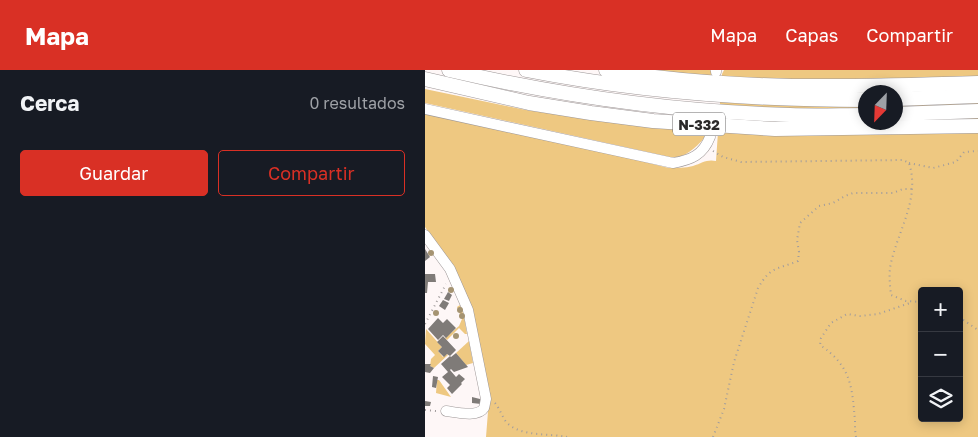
<!DOCTYPE html>
<html lang="es">
<meta charset="utf-8">
<style>
:root{--surface:#171b24;--page:#20242c;--text:#f1f3f6;--muted:#9ea1a6;--line:#363941;--accent:#d93025}
body{margin:0;font-family:"Golos Text",sans-serif;background:var(--page);color:var(--text)}
.controls{position:absolute;right:15px;bottom:15px;display:grid;overflow:hidden;border-radius:5px;box-shadow:0 2px 12px #0003}
.controls button{width:45px;height:45px;display:grid;place-items:center;padding:0;border:0;border-bottom:1px solid var(--line);background:var(--surface);color:var(--text);font:25px sans-serif}
.compass{position:absolute;left:433px;top:15px;width:45px;height:45px;border-radius:50%;background:var(--surface);box-shadow:0 2px 12px #0003;rotate:203deg}
.list{margin:0;padding:0;list-style:none}
h2{display:flex;justify-content:space-between;align-items:center;height:65px;margin:0;padding:0 20px;font-size:21px}
h2 small{font-size:16px;font-weight:400;color:var(--muted)}
.actions{display:flex;gap:10px;padding:15px 20px}
.actions a{flex:1;padding:11px 0;border:1px solid var(--accent);border-radius:5px;text-align:center;font-size:18px;color:var(--accent)}
.actions .main{background:var(--accent);color:#fff}
.icon{flex:none;width:28px;height:28px;fill:none;stroke:currentColor;stroke-width:2;stroke-linecap:round;stroke-linejoin:round}
.map{position:relative;flex:none;width:553px;height:367px;overflow:hidden}
header{display:flex;align-items:center;gap:30px;box-sizing:border-box;height:70px;padding:0 25px;background:var(--accent);color:#fff}
header strong{font-size:24px}
nav{display:flex;gap:28px;margin-inline-start:auto;font-size:18px}
main{display:flex}
aside{flex:1;background:var(--surface)}
.map>svg:first-child{display:block}
.green{fill:#eec881;fill-rule:evenodd}
.building{fill:#7f7b78}
.lines{fill:none;stroke-linecap:round;stroke-linejoin:round}
.minor-casing{stroke:#9d9797;stroke-width:11}
.highway-casing{stroke:#9d9797;stroke-width:15}
.path{stroke:#a19c9c;stroke-width:2;stroke-dasharray:1 4;stroke-linecap:butt}
.minor{stroke:#fff;stroke-width:10}
.highway{stroke:#fff;stroke-width:14}
.tree{fill:#a59472}
.labels{text-anchor:middle;dominant-baseline:central;stroke-width:5;stroke-linejoin:round;paint-order:stroke}
.shield{fill:#fff;stroke:#6b6969;stroke-width:1}
.shield-label{font-size:14px;font-weight:bold;fill:#2b2929}
</style>
<header>
<strong>Mapa</strong>
<nav><a>Mapa</a><a>Capas</a><a>Compartir</a></nav>
</header>
<main>
<aside>
<h2>Cerca<small>0 resultados</small></h2>
<ul class="list">
</ul>
<div class="actions"><a class="main">Guardar</a><a>Compartir</a></div>
</aside>
<div class="map">
<svg width="553" height="367" viewBox="0 0 553 367">
<rect width="100%" height="100%" fill="#fef7f7"/>
<g class="green">
<path d="M214,0H285L287,3L284,8Z"/>
<path d="M299,0H553V367H61L64,329L25,193L0,157V43L167,79L244,98C252,98 260,98 268,96C277,93 282,89 291,91L297,4ZM440,22H470V52H440ZM497,221H534V348H497Z"/>
<path d="M0,19L101,40L171,50L283,61C281,69 265,83 257,86C254,87 249,87 245,87L0,33Z"/>
<path d="M35,235L39,246L42,264H40L34,258L22,270L20,268L34,256L37,249L32,237Z"/>
<path d="M1,259L17,277L13,281L18,287L22,284L23,285L9,298L5,296L6,289L10,285L0,274Z"/>
<path d="M44,271L48,293L41,295L31,283Z"/>
<path d="M12,310H14L26,327L11,323Z"/>
</g>
<g class="building">
<path d="M0,179L5,187L0,191Z"/>
<path d="M0,204H10L11,212H3L2,223H0Z"/>
<path d="M23,222L27,225L24,231L19,229Z"/>
<path d="M18,230L24,233L20,240L14,236Z"/>
<path d="M13,248L18,253L22,249L31,258L21,268L18,265L13,270L3,259Z"/>
<path d="M18,266L31,280L25,286L26,287L31,283L43,297L29,302L26,299L25,300L31,307L34,304L40,309L36,313L37,314L27,324L22,318L25,315L17,307L23,302L16,294L25,286L22,284L19,287L13,281L17,277L12,272Z"/>
<path d="M0,294H6L5,296L9,298L5,303L0,302Z"/>
<path d="M8,306L13,307L11,318L7,317Z"/>
<path d="M47,327L55,329L56,334L47,333Z"/>
<path d="M0,331L6,332L5,336H0Z"/>
</g>
<g class="lines">
<defs>
<g id="minor">
<path d="M291,0V2"/>
<path d="M0,39L248,93C266,90 278,85 285,67"/>
<path d="M0,165L25,199L43,240L61,329C60,332 60,335 59,338C53,348 30,342 21,341"/>
</g>
<g id="highway">
<path d="M24,0C136,26 250,42 365,45C390,46 415,45 440,45"/>
<path d="M101,0C213,22 326,30 440,30"/>
<path d="M181,0C305,21 429,17 553,13"/>
<path d="M0,9L104,33L166,43L228,51L350,59L553,56"/>
<path d="M470,29L553,26"/>
<path d="M470,44L553,41"/>
</g>
</defs>
<use href="#minor" class="minor-casing"/>
<use href="#highway" class="highway-casing"/>
<g class="path">
<path d="M288,81L298,87L316,92L478,90L484,93C496,130 471,163 465,198C464,207 465,216 466,225L481,231L497,232"/>
<path d="M484,93L508,98L531,92L539,82L553,81"/>
<path d="M534,247L553,260"/>
<path d="M0,254L21,214"/>
<path d="M70,333C75,339 77,347 82,353C97,367 123,363 142,367"/>
<path d="M0,340L11,341"/>
<path d="M288,367L299,339L309,292L333,218C346,196 351,200 373,191L374,182L372,170L375,153L394,136L408,133L420,126L428,123H468L478,119H487"/>
<path d="M431,367C430,362 430,357 430,351C427,316 426,296 395,275L396,268L406,253L422,244L435,246L453,244L485,233"/>
</g>
<use href="#minor" class="minor"/>
<use href="#highway" class="highway"/>
</g>
<g class="tree">
<circle cx="6" cy="183" r="3"/>
<circle cx="26" cy="220" r="3"/>
<circle cx="35" cy="240" r="3"/>
<circle cx="11" cy="243" r="3"/>
<circle cx="37" cy="246" r="3"/>
<circle cx="31" cy="266" r="3"/>
</g>
<g class="labels">
<rect class="shield" x="248" y="42.5" width="52" height="23" rx="4"/>
<g class="shield-label">
<text x="274" y="54">N-332</text>
</g>
</g>
</svg>
<div class="controls">
<button>+</button>
<button>−</button>
<button><svg class="icon" aria-label="layers" viewBox="0 0 24 24"><path d="M12 4l9 5-9 5-9-5zM3 14l9 5 9-5"/></svg></button>
</div>
<svg class="compass" viewBox="-18 -18 36 36"><path d="M0-13l5 13h-10z" fill="#e53935"/><path d="M0 13l5-13h-10z" fill="#9ea1a6"/></svg>
</div>
</main>
